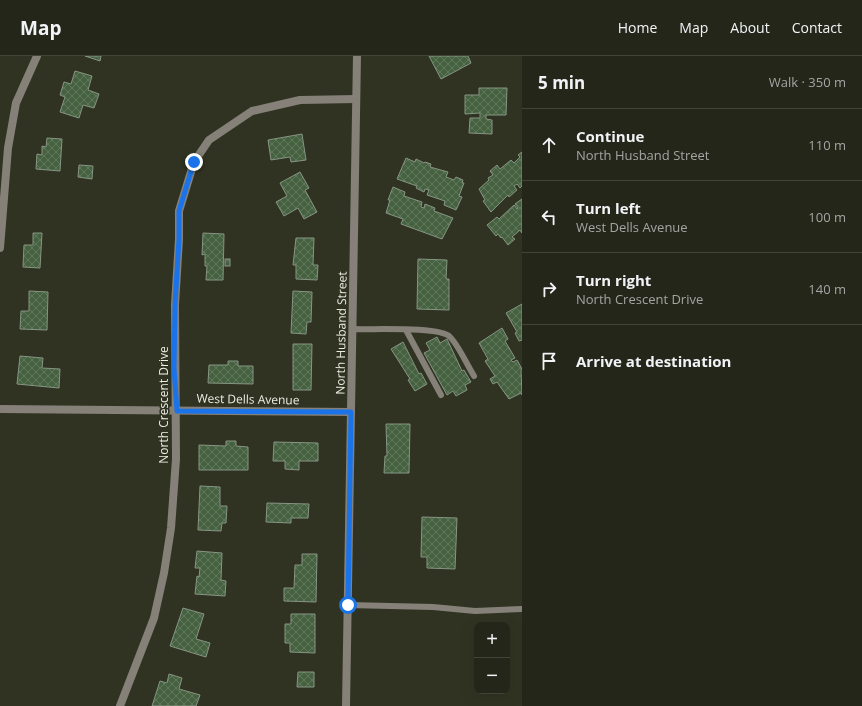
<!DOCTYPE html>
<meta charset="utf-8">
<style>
:root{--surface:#25261a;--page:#313227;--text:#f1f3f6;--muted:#a3a5a2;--line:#424339}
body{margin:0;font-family:"Open Sans",sans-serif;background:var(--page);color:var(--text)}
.controls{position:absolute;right:12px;bottom:12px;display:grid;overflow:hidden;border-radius:8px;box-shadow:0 4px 16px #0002}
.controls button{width:36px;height:36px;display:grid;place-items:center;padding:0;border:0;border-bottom:1px solid var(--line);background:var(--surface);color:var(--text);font:20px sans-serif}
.stop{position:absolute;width:12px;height:12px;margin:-9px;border:3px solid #1a73e8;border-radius:50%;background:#fff}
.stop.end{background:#1a73e8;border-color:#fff;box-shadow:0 1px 4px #0008}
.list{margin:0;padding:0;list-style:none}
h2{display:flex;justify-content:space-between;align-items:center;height:52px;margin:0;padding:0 16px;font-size:17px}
h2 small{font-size:13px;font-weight:400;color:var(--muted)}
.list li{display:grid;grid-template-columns:26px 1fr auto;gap:12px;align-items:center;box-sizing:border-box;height:72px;padding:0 16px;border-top:1px solid var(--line)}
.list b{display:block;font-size:15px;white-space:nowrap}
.list p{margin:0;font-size:13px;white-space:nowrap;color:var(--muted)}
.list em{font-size:13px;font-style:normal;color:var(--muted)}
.icon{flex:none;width:22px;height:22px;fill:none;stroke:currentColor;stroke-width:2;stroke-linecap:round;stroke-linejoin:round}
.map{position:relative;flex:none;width:522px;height:650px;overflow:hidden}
header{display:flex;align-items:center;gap:24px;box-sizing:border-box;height:56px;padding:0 20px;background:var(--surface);border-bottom:1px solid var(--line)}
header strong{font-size:19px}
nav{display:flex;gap:22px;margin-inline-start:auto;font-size:14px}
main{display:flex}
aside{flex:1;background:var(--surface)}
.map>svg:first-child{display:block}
.building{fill:url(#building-cross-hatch);stroke:#879584}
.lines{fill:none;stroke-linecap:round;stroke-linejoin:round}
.service{stroke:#858179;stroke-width:6}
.minor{stroke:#858179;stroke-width:8}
.tertiary{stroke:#858179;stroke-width:8}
.route{stroke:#1a73e8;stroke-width:5}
.labels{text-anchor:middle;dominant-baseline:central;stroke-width:3.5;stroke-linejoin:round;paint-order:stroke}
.street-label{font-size:12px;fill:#ecede3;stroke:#313322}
</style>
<header>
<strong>Map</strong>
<nav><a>Home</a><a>Map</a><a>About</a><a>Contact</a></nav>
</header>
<main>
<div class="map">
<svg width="522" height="650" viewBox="0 0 522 650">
<defs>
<pattern id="building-cross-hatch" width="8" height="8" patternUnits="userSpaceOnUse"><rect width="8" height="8" fill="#456140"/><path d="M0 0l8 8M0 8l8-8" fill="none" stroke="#60785b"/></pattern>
</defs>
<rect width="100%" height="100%" fill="#313322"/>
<g class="building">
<path d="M85,0H101L100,5Z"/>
<path d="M429,0H468L471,7L441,23Z"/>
<path d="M75,15L92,20L88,34L99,38L94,52L83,49L79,62L60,56L65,41L60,39L64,26L71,28Z"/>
<path d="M479,32H507L506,59H486V63L492,64V78L469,77L470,62H480V57L465,58V39H479Z"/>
<path d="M302,78L306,104L291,106L290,101L271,104L268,84Z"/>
<path d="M47,82L62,83L60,115L36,113L37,98L42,99V90L46,91Z"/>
<path d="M522,96V130L520,132L517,128L514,130L517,134L509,141L508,139L491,156L483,145L485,144L479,133L489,124L488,122L493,119L490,115L497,109L500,113L511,104L514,107L520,101L518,99Z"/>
<path d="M406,102L415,106L416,103L424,107L425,106L431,108L430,111L448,116L446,121L454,124L456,121L463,124L462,127H464L459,140L462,141L456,154L444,149L445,145L427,139L429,134L425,133L424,136L416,132L417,130L397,123Z"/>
<path d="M79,109L93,110L92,123L78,121Z"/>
<path d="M300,116L309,132L305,134L317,156L304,163L298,152L284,160L276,146L287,140L280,127Z"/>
<path d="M393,131L405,136L404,140L422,146L421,151L424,152L425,148L435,152L434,155L453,162L442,183L401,168L403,163L386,157L390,144H388Z"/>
<path d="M522,143V177L520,174L512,181L515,183L508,189L502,181L501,182L498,178L496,180L487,169L497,161L499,163L514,149L517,153L518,152L515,148Z"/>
<path d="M33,177H42L40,212L23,211L24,189H33Z"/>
<path d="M203,177L224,178L223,224H206L207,210H205V198L202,199Z"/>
<path d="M296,182H314L313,209H318L317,224L296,223V209H293Z"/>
<rect x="225" y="203" width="5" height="7"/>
<path d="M418,203L447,204L446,223H449V254L417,253Z"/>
<path d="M29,235L48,236L47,274L20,273L21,255H29Z"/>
<path d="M293,235L312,236L311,266H307L306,278L291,277Z"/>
<path d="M522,248V284L519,285L515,277L517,276L506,257Z"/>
<path d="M502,272L508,283L505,285L515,302L511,304L513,306L517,304L522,313L521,314L522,339L521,337L509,343L497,326L493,328L490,323L495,320L485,305L488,303L479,287Z"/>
<path d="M437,281L440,287L447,283L462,315L464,314L471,326L465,329L467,334L456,340L453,335L447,339L424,297L430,294L426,287Z"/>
<path d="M403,286L419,318L421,317L427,328L415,335L408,324L410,323L391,293Z"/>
<path d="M293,288H312L311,334H293Z"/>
<path d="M20,300L43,302L42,312L60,313L59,332L17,328Z"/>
<path d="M228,305H238V310H253V328L208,327L209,309H228Z"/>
<path d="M386,368H410L409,417H384L385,400H387Z"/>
<path d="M226,385H236V390L248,391V414H199V389L226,390Z"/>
<path d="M274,386L318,387V405H299V414L285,413V405H273Z"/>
<path d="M200,430L220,431V450H227L226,467H222L221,475L198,474Z"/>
<path d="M267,447L309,448L308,462H291V467L266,466Z"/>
<path d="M422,461L457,462L455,513L427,512V501H421Z"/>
<path d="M197,495L222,497L221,524L226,525L225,540L195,538L197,520L199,521L200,512H195Z"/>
<path d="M302,498H317L316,546L284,545V532H294L295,509H302Z"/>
<path d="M183,552L204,558L196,583L210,587L206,601L170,590Z"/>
<path d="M291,558H315V597L290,596V587H285V568H291Z"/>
<path d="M298,616H314V631H297Z"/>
<path d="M169,618L182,622L179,633L200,639L196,650H152L160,625L167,627Z"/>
</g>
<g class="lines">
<g class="service">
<path d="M353,273C370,274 440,270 450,281C459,290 467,309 474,320"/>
<path d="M406,274L441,339"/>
<path d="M348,549L433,551L475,555L522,553"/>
</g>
<g class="minor">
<path d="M0,192L8,92L16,47L37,0"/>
<path d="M0,353L351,356"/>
<path d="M120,650L154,562L164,517L171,472L176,403L175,249L179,183V155L194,106L209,84L252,55L300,44L356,43"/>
</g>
<path class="tertiary" d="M346,650L357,0"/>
</g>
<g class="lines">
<path class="route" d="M194,106L179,155V183L175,249L174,312L177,355L351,356L348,549"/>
</g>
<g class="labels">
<g class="street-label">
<text transform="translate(341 277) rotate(-89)">North Husband Street</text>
<text transform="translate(248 343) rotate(1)">West Dells Avenue</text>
<text transform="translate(163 349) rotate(-90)">North Crescent Drive</text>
</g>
</g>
</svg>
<div class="controls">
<button>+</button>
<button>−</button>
</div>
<div class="stop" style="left:348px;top:549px"></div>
<div class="stop end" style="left:194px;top:106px"></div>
</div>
<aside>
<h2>5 min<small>Walk · 350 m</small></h2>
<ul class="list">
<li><svg class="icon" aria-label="ahead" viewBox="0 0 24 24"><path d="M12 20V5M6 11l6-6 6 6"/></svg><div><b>Continue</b><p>North Husband Street</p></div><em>110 m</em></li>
<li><svg class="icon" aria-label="left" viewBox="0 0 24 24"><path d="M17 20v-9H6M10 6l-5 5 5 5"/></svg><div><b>Turn left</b><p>West Dells Avenue</p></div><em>100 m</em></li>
<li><svg class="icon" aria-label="right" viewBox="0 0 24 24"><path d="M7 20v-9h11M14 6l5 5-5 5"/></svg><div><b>Turn right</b><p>North Crescent Drive</p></div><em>140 m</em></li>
<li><svg class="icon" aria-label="arrive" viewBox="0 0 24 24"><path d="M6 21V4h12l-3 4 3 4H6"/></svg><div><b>Arrive at destination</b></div></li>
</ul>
</aside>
</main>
